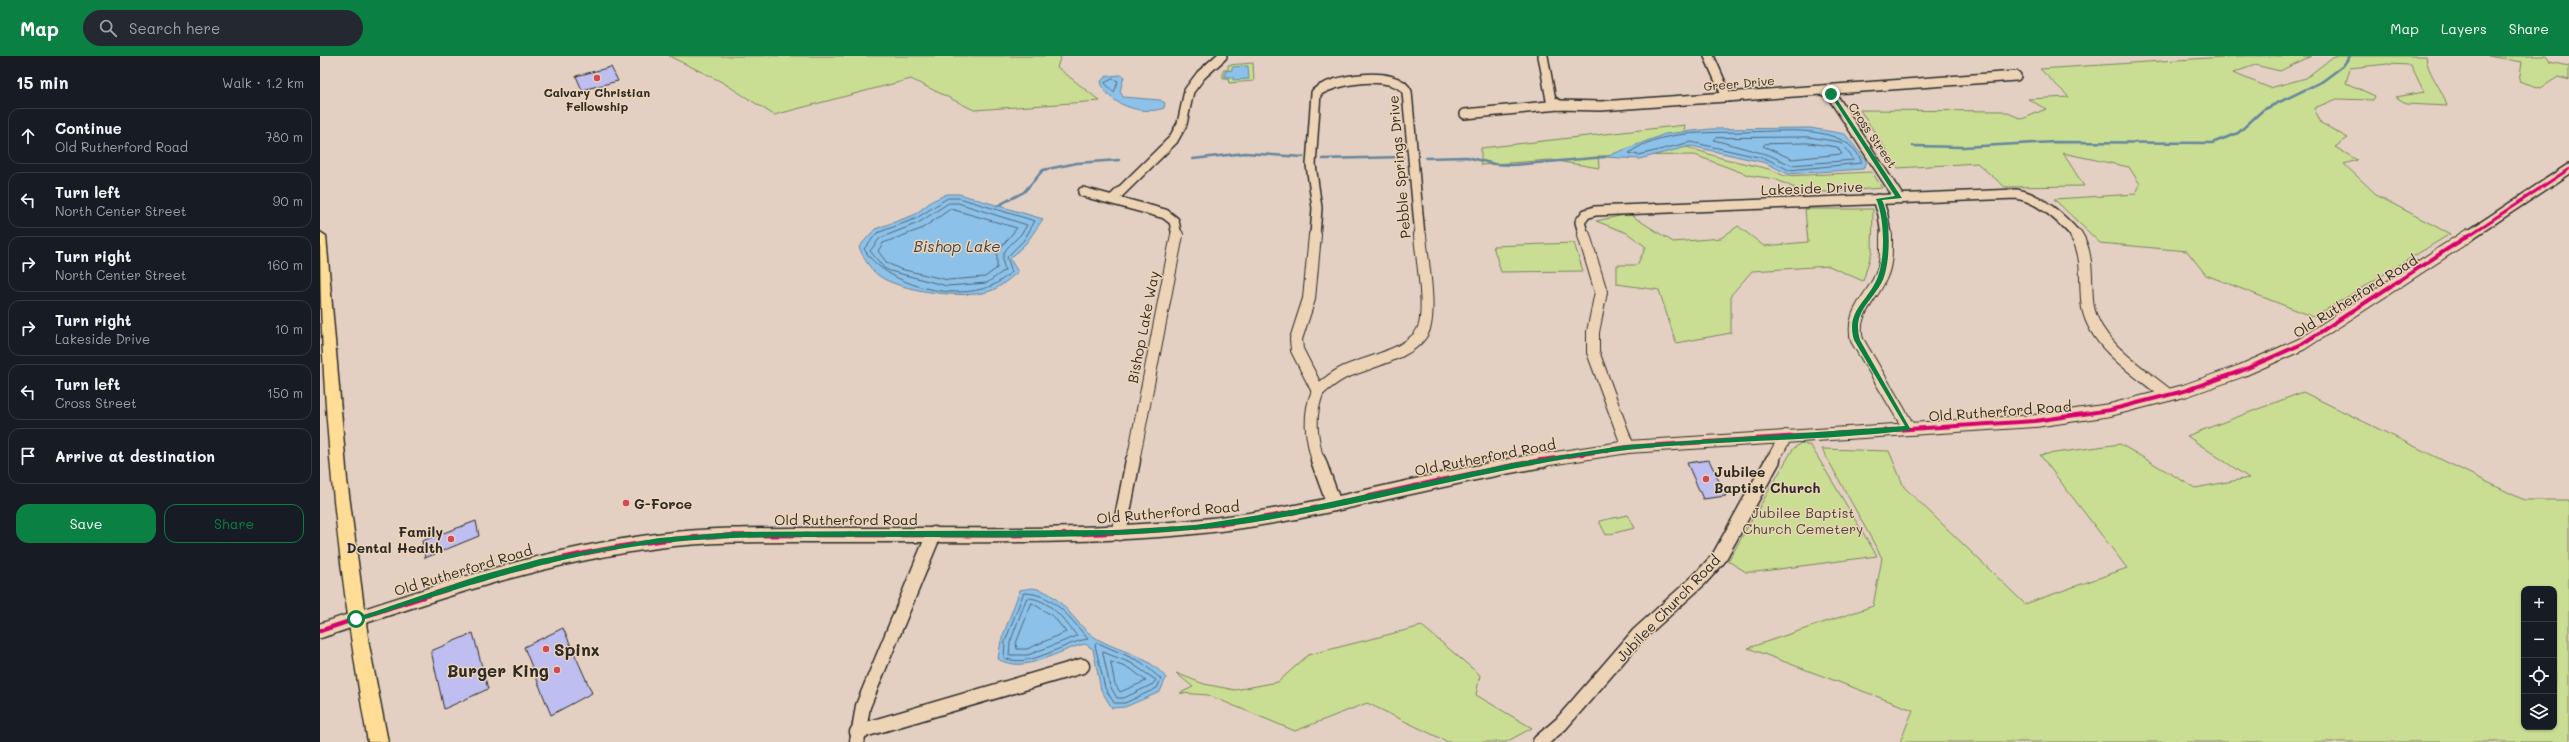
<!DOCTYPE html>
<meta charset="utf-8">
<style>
:root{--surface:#171b24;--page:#242831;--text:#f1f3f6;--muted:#9ea1a6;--line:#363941;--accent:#0b8043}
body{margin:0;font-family:Mali,sans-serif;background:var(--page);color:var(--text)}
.controls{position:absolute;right:12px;bottom:12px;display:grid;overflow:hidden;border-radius:8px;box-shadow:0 1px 3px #0004}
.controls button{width:36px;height:36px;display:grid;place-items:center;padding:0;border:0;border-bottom:1px solid var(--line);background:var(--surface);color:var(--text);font:20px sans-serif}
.stop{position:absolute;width:12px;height:12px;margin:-9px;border:3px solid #0b8043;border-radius:50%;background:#fff}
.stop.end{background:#0b8043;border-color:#fff;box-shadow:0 1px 4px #0008}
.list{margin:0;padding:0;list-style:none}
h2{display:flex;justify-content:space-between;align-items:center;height:52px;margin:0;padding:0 16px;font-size:17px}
h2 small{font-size:13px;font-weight:400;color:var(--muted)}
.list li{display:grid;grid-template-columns:26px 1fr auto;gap:12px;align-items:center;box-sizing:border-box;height:56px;margin:0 8px 8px;padding:0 8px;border:1px solid var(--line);border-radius:12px}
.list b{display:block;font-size:15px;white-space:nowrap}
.list p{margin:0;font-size:13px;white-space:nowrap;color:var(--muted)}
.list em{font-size:13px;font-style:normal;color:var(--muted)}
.actions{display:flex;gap:8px;padding:12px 16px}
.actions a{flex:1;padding:9px 0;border:1px solid var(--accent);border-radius:12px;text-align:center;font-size:14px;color:var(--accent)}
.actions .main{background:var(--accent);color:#fff}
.icon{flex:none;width:22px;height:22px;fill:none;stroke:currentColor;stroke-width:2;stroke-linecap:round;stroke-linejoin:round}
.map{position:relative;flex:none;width:2249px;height:686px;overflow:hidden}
header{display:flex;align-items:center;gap:24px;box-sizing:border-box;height:56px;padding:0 20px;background:var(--accent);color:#fff}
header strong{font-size:19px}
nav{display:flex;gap:22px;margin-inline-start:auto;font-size:14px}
.search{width:280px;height:36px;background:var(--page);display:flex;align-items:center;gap:10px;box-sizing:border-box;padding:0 14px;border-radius:22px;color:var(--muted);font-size:15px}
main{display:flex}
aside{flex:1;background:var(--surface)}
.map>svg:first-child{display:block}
.green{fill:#c9de93;stroke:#7a845f;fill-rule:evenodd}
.water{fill:#8cc1e9;stroke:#65859d}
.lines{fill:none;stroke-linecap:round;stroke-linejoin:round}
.shore{stroke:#526777;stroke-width:1}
.stream{stroke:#65859d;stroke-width:2.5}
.building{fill:#bebef0;stroke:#2b2b2b}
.minor-far2-casing{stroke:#2b2b2b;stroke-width:12}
.minor-far1-casing{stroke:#2b2b2b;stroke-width:14}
.minor-casing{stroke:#2b2b2b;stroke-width:17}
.major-casing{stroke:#2b2b2b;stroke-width:3}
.minor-far2{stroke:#eed4b6;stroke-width:9}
.minor-far1{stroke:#eed4b6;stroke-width:12}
.minor{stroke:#eed4b6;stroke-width:14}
.major{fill:#ffdd96;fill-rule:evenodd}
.cycleway-far2-casing{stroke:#eed4b6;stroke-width:5}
.cycleway-far1-casing{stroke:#eed4b6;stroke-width:6}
.cycleway-casing{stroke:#eed4b6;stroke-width:7}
.cycleway-far2{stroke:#d6006c;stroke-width:3}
.cycleway-far1{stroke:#d6006c;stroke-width:4}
.cycleway{stroke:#d6006c;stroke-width:4.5}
.route{fill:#0b8043}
.poi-dot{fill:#d1495b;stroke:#eed4b6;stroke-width:1.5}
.labels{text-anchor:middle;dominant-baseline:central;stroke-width:3;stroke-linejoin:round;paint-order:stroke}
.far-street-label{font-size:12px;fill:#2b2b2b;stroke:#eed4b6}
.far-poi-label{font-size:12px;font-weight:bold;fill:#2b2b2b;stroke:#eed4b6}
.street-label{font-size:14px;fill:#2b2b2b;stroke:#eed4b6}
.poi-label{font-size:14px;font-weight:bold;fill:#2b2b2b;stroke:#eed4b6;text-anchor:start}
.park-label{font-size:14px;fill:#43463b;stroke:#eed4b6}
.water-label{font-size:15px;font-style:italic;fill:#3a4248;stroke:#eed4b6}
.near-poi-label{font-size:17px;font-weight:bold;fill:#2b2b2b;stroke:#eed4b6;text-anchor:start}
</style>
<header>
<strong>Map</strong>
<div class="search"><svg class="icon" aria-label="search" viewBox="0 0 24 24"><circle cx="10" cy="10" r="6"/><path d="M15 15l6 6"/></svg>Search here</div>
<nav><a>Map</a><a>Layers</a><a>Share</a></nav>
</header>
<main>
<aside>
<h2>15 min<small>Walk · 1.2 km</small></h2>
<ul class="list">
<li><svg class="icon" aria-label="ahead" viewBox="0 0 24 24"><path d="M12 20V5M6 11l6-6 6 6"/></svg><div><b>Continue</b><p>Old Rutherford Road</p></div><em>780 m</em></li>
<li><svg class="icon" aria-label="left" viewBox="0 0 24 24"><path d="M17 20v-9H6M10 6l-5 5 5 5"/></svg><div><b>Turn left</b><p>North Center Street</p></div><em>90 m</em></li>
<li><svg class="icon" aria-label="right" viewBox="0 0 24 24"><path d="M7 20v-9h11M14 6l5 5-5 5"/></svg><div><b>Turn right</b><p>North Center Street</p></div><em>160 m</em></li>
<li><svg class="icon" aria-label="right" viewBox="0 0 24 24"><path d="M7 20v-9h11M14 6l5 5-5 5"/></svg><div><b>Turn right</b><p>Lakeside Drive</p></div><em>10 m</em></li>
<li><svg class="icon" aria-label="left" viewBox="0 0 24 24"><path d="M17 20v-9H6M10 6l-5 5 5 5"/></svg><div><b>Turn left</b><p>Cross Street</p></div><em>150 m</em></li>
<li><svg class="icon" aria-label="arrive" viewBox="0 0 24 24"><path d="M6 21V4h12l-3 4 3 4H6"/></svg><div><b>Arrive at destination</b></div></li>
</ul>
<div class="actions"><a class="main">Save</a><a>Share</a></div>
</aside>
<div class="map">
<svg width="2249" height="686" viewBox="0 0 2249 686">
<rect width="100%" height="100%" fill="#e4d0c2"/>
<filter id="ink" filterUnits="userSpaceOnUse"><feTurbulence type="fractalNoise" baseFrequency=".025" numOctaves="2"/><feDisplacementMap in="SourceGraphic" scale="8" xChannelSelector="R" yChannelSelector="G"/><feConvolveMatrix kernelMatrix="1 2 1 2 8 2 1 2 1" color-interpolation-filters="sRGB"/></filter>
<g filter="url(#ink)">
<g class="green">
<path d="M349,0H741L737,11L780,45L654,54L591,23L454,59L402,26Z"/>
<path d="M1919,0H1991L1960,15L1935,9L1913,17L1950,32L1986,22L2014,0H2106C2107,18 2122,31 2127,50L2087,48L2076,41L2104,36L2091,9L2067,8L2030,12L2026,27L2055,40L2053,44L2017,43L1994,52L2001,67L2028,82L2015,91L2037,104L2024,108L2058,140L2130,178L1994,261L1886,219L1867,195L1780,187L1734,143L1816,138L1820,128L1809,111L1743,97L1764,130L1685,131L1657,107L1578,112L1540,54L1683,55L1702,63L1726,53L1708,43L1749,41L1720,13Z"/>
<path d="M2169,0H2226L2230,6L2249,10V24L2238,21L2221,32L2199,25L2202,6Z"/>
<path d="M933,7L934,25L909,27L908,22H903V14H908V9Z"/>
<path d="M1365,69L1361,89L1401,102L1449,113L1465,120L1552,116L1562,132L1507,136L1479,134L1455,123L1428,119L1375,99L1278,100L1279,112L1231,104L1161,109V92Z"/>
<path d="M1485,153H1553L1552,195L1543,225L1509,210L1432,215L1411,239V277L1356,287L1339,234L1297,228V209H1317L1326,191L1307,177L1276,165L1309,158L1353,186L1401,182L1418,170L1444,190L1488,186Z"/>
<path d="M1254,187L1263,215L1181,216L1173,190Z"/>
<path d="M1983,336L2204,444H2249V686H1580L1593,654L1428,592L1553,550L1562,502L1502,393L1569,395L1584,431L1705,548L1807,512L1720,399L1800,388L1875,432L1929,422L1867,380ZM2204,533H2234V671H2204Z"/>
<path d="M1481,387L1491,390L1557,500L1436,516H1426L1408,505L1473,393Z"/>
<path d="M1308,459L1315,472L1286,479L1279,465Z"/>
<path d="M1102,570L1160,619L1156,639L1212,672L1186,686H1128L1047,647L975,675L888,639L860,637L873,631L856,617L884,628L915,634L958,626L988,599Z"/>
</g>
<g class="water">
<path d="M928,10L929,23L913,24V21H905V15L912,14V11Z"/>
<path d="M801,19L804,21L800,35L803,41L840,44L845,47L844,52C825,60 785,49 781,25L787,20Z"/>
<path d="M1490,72L1525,78L1547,106L1543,113L1468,118L1446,107L1371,90L1319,103L1285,101L1345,78L1391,73Z"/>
<path d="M627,138H639L723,163L707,186L690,203L698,216C690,222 680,232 670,235C647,244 577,235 558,219C549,212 543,201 539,191L555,173L594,159L612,145Z"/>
<path d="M712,532C741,535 753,568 776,582C799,596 829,599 846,622L840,636L805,651L792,652L781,634L773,593L765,588C737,594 705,619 678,603L681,585L700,534Z"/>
</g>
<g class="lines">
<g class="shore">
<path d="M793,23L798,25L794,37L785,27Z"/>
<path d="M1423,76C1458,76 1528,65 1542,107L1469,114L1447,103L1371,86L1319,99L1309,97C1340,74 1386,77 1423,76Z"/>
<path d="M1489,81L1520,86L1534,104L1471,109L1449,99L1394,84L1396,82Z"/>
<path d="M1489,87L1517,91L1522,98L1472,103L1443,90L1445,88Z"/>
<path d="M628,142H639L715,165L704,184L687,201L692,216C685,221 679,227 671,230C633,246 565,229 544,193L557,177L595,163Z"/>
<path d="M629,147H638L707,169C698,188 676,190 685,214L667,227L627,230L570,215L564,212L550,195L560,182L598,167Z"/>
<path d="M631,153L697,172L677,196V212L665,221L628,224L580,213L567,207L558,195L563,187L601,173Z"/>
<path d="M704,537C733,537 750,562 768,583C741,587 711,613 684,602L685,586Z"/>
<path d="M707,542C729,542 744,564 757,580L708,599H689L690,587Z"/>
<path d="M712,547L733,560L746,576L707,593H697L696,588Z"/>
<path d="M778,587L821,606L841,623L837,632L805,647H794L785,632L775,589Z"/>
<path d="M783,596L811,607L836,624L833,628L804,642H797L790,630Z"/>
<path d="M791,606L811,613L826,625L800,636L795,628Z"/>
</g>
<g class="stream">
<path d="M1593,90L1643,91L1735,86L1892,87L1918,77L1943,54L2003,25L2023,10L2030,0"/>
<path d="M1106,102L1147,101L1174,108L1193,109L1285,101"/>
<path d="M873,103L925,97L983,101"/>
<path d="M1002,103L1083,101"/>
<path d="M677,150L704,136L723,114L757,107L799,104"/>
</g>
</g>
<g class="building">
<path d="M291,11L298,25L262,34L256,20Z"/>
<path d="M1389,404L1406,440L1383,443L1367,407Z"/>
<path d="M156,465L159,480L105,502L102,485Z"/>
<path d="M243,572L272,637L231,659L204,591Z"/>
<path d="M153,577L168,633L124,653L111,595Z"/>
</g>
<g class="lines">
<defs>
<g id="minor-far2">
<path d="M1223,0L1231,44L1239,49"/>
<path d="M1389,0L1407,41"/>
<path d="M1502,34L1511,38L1579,142"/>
<path d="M1145,58L1239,49L1281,50L1696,20"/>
<path d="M763,136L845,158L854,165L857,180"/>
<path d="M793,143L853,84L862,68L869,35L881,19L902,0"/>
<path d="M1558,143L1563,159L1566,180"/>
<path d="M995,180L997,152L991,109L996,37C1011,23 1077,13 1087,36L1100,180"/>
<path d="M1264,180L1260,166L1266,158L1275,155L1696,138C1719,141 1742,163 1757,180"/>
<path d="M2148,180L2249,113"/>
</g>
<g id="minor-far1">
<path d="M995,179L989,243L976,283L977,294L998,335"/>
<path d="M1264,179L1281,236L1273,276V296L1308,391"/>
<path d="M1566,179C1566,193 1567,207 1561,220C1552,243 1530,256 1537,284L1589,372"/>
<path d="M1756,179C1770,200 1764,228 1768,252C1776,290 1820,316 1848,339"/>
<path d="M998,335C988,359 991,380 998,405"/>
<path d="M998,335C1006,328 1013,322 1023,317C1046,306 1099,297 1105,269C1110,244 1102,205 1100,179"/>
<path d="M813,405L857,179"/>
<path d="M1216,405L1308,391L1715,365L1790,354L1864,335L1921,315L1982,288L2149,179"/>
<path d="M1452,405L1466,380"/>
</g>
<g id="minor">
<path d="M998,404L1014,448"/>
<path d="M799,477L813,404"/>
<path d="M0,575C111,538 220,500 337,485C393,478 449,479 505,479C628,478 752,483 873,471C992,460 1106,423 1223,404"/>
<path d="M537,676L762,610"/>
<path d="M537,686L543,650L614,478"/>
<path d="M1220,686L1241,668L1318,579L1379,524L1398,503L1453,404"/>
</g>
<path id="major" d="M0,176L6,180L27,424L49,589L68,686H48C18,517 0,348 0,176Z"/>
</defs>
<use href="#minor-far2" class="minor-far2-casing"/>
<use href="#minor-far1" class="minor-far1-casing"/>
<use href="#minor" class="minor-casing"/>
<use href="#major" class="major-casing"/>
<use href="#minor-far2" class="minor-far2"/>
<use href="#minor-far1" class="minor-far1"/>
<use href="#minor" class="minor"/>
<use href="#major" class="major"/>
<defs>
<path id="cycleway-far2" d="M2148,180L2249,113"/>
<path id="cycleway-far1" d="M1216,405L1308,391L1715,365L1790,354L1864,335L1921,315L1982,288L2149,179"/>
<path id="cycleway" d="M0,575C111,538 220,500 337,485C393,478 449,479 505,479C628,478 752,483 873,471C992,460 1106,423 1223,404"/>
</defs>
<use href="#cycleway-far2" class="cycleway-far2-casing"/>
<use href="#cycleway-far1" class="cycleway-far1-casing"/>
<use href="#cycleway" class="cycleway-casing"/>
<use href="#cycleway-far2" class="cycleway-far2"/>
<use href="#cycleway-far1" class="cycleway-far1"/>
<use href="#cycleway" class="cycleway"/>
</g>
</g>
<path class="route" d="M1509,37H1513L1582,142L1562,144C1571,162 1571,208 1562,226C1550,248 1532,256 1540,284L1591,374C1497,386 1401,383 1307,394C1160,411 1019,460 872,474C751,485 629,480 508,481C453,481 397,481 342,487C237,498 137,533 36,566L33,563L158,520L220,503L339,482L415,476L799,474L876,469L978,453L1193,407L1308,389L1585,370L1534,284C1526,257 1544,248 1555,227C1566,208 1565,162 1556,143L1575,140Z"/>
<g class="poi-dot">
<circle cx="277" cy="22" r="4"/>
<circle cx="1386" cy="423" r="4"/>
<circle cx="306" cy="447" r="4"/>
<circle cx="131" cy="483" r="4"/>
<circle cx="226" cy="593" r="4"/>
<circle cx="237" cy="614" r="4"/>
</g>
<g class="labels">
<g class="far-street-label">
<text transform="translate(1419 27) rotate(-5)">Greer Drive</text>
<text transform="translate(1553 79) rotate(56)">Cross Street</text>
</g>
<g class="far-poi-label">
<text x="277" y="36">Calvary Christian<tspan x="277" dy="14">Fellowship</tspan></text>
</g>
<g class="street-label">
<text transform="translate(1079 111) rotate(-95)">Pebble Springs Drive</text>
<text transform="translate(1492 132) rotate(-2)">Lakeside Drive</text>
<text transform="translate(2035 240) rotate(-32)">Old Rutherford Road</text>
<text transform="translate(823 271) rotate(-79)">Bishop Lake Way</text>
<text transform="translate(1680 355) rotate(-4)">Old Rutherford Road</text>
<text transform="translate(1165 401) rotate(-11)">Old Rutherford Road</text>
<text transform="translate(848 456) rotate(-5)">Old Rutherford Road</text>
<text x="526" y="463">Old Rutherford Road</text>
<text transform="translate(143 514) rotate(-17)">Old Rutherford Road</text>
<text transform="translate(1348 552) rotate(-46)">Jubilee Church Road</text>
</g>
<g class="poi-label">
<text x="1394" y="415">Jubilee<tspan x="1394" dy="16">Baptist Church</tspan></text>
<text x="314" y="447">G-Force</text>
<text x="123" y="475" text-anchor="end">Family<tspan x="123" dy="16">Dental Health</tspan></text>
</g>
<g class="park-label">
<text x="1483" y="456">Jubilee Baptist<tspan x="1483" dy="16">Church Cemetery</tspan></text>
</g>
<g class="water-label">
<text x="637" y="190">Bishop Lake</text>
</g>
<g class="near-poi-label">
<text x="234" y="593">Spinx</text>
<text x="229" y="614" text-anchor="end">Burger King</text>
</g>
</g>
</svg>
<div class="controls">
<button>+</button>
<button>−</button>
<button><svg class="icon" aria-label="locate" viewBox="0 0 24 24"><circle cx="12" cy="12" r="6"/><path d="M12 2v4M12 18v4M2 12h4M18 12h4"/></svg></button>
<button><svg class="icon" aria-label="layers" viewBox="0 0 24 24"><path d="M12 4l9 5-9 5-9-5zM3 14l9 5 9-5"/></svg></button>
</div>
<div class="stop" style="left:36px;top:563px"></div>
<div class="stop end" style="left:1511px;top:38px"></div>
</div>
</main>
